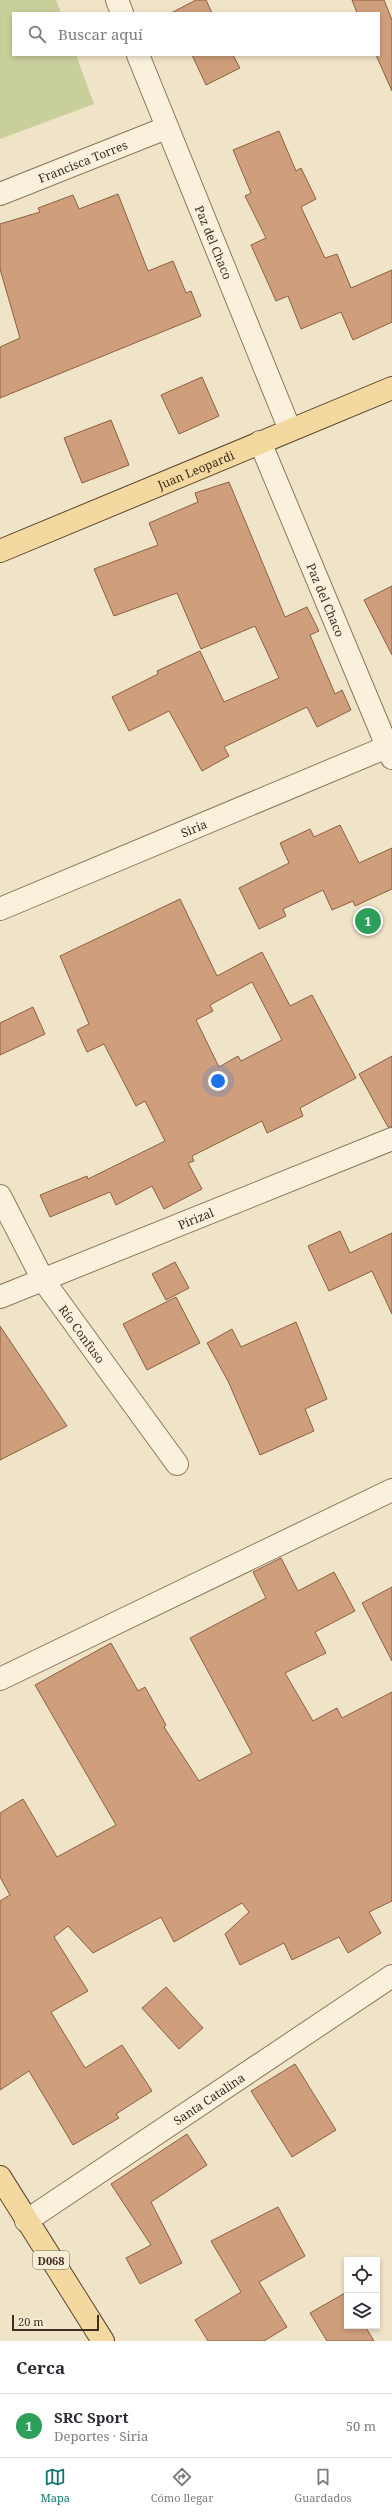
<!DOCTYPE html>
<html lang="es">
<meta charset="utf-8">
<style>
:root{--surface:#fff;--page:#f7f7f7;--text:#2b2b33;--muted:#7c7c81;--line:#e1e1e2;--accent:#0f766e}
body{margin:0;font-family:"Noto Serif",serif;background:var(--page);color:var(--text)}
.controls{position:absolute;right:12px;bottom:12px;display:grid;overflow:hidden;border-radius:0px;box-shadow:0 2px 6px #0003}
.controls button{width:36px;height:36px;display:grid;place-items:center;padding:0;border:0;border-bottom:1px solid var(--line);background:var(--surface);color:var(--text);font:20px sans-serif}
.scale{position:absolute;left:12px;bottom:10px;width:87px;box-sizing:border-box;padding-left:4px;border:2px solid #3d2e20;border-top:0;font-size:11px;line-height:14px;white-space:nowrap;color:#3d2e20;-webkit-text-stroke:3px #f7eed8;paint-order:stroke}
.you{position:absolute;left:218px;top:1081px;width:14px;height:14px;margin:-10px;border:3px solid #fff;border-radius:50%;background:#1a73e8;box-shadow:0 0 0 6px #1a73e833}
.badge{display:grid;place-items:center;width:26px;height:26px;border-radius:50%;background:var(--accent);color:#fff;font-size:13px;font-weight:700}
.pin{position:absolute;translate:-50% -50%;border:2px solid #fff;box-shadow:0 1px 4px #0006}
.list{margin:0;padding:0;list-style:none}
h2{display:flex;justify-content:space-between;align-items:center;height:52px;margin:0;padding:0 16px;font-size:17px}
h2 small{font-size:13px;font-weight:400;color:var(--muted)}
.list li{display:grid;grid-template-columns:26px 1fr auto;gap:12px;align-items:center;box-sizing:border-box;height:64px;padding:0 16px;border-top:1px solid var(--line)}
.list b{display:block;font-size:15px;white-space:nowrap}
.list p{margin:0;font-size:13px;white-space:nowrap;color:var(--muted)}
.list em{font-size:13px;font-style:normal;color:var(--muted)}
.icon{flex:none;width:22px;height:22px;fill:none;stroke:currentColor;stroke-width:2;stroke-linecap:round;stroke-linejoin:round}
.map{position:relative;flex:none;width:392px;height:2341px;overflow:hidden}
.search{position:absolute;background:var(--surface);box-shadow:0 2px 6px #0003;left:12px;right:12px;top:12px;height:44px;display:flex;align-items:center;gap:10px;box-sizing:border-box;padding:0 14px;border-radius:0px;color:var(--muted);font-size:15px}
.sheet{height:116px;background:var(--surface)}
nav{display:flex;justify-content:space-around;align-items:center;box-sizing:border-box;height:56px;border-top:1px solid var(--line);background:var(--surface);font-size:11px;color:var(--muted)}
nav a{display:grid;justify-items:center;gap:2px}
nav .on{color:var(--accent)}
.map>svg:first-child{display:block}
.green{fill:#c9cf9b}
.building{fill:#cf9f7d;stroke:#8d5f41;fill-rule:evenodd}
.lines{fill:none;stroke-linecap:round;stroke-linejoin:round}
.minor-casing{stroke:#8d765c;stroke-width:24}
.major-casing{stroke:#5b4430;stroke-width:24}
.minor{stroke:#faf1dc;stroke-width:22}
.major{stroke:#f3d9a0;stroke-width:22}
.labels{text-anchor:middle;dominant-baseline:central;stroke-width:4;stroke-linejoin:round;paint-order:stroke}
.shield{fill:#f7eed8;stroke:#756857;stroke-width:1}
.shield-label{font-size:11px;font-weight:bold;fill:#3d2e20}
.street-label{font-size:12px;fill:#3d2e20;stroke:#f7eed8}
</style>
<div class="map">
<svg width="392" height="2341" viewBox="0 0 392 2341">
<rect width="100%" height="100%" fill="#f0e4c8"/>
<path class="green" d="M0,0H56L61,13H13V55H76L94,104L0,139Z"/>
<g class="building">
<path d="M196,0H206L212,13H171Z"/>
<path d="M352,0H384L392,20V91L376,55H379V13H357Z"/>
<path d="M192,55H233L240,68L206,85Z"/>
<path d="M279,131L296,171L301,168L316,199L301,207L325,258L337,254L351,288L392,270V322L353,340L341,312L301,329L288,296L276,301L251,245L266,238L245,196L251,193L233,150Z"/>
<path d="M118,194L148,271L173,261L186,293L191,291L201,316L0,398V347L20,338L0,269V224L40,212L38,208L73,195L79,209Z"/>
<path d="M202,377L219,416L179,434L161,395Z"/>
<path d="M111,420L129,465L82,483L64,438Z"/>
<path d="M229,482L285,617L307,607L319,631L310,635L335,694L342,690L351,710L317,727L307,707L224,747L229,756L202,771L169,711L129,731L112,697L158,674L157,671L200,651L224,702L279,678L255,626L201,649L177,593L114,616L94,569L158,545L149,523L198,502L195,493Z"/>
<path d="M392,586V655L364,600Z"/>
<path d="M340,825L359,863L392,848V889L355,906L353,901L332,910L323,890L283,909L286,916L259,929L239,888L289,863L280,843L310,829L314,837Z"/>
<path d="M180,899L217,976L262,952L290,1006L312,995L356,1078L300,1108L303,1116L267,1133L262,1121L192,1156L194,1161L188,1163L202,1189L164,1209L152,1186L116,1205L110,1192L50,1217L40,1195L87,1176L88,1179L165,1141L145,1101L136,1106L104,1044L87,1052L77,1030L89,1024L60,956ZM252,982L282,1040L241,1061L238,1056L219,1067L196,1020L213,1011L210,1005Z"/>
<path d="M33,1007L45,1034L0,1055V1023Z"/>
<path d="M392,1056V1127H388L359,1074Z"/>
<path d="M340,1231L350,1253L392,1233V1314L372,1271L329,1291L308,1246Z"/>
<path d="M175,1262L189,1288L166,1300L152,1274Z"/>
<path d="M176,1297L200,1343L147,1370L123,1324Z"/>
<path d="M296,1322L327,1399L305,1409L314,1431L260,1455L228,1381L207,1343L232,1329L241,1347Z"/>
<path d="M0,1326L67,1426L0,1460Z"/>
<path d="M281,1558L298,1591L334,1572L355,1611L315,1632L326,1653L285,1673L313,1721L337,1708L342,1718L392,1692V1901L369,1912L381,1933L348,1953L339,1937L292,1960L284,1943L240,1965L225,1934L249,1912L242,1903L174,1942L161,1917L93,1953L68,1926L54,1937L88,1991L51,2012L85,2068L122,2045L152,2091L116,2114L119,2118L73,2145L29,2071L0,2090V1901L10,1895L0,1877V1813L23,1799L57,1857L116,1825L35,1685L111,1643L138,1691L145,1687L166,1725L164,1727L199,1781L252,1753L190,1638L266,1598L253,1572Z"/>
<path d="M392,1587V1661L362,1603Z"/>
<path d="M166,1987L203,2028L179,2049L142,2008Z"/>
<path d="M295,2064L336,2130L292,2157L251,2091Z"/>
<path d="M187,2134L207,2165L151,2202L182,2263L140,2284L126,2258L151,2245L111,2184Z"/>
<path d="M278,2207L305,2256L259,2282L287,2327L264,2341H208L195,2320L241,2292L211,2241Z"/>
<path d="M345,2293L347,2296V2326H365L374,2341H327L310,2313Z"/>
</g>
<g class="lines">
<defs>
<g id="minor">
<path d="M117,0L122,13"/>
<path id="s1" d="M138,55L290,430"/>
<path id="s2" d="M0,194L166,128"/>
<path id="s3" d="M260,442L392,758"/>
<path id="s4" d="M0,909L387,747"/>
<path id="s5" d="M0,1196L43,1280L177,1464"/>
<path id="s6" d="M0,1297L392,1139"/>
<path d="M0,1679L392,1490"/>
<path id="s7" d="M26,2221L392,1976"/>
</g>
<g id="major">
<path id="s8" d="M0,551L392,388"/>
<path d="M0,2177L103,2341"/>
</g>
</defs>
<use href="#minor" class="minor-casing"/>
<use href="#major" class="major-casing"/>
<use href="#minor" class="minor"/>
<use href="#major" class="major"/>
</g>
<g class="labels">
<rect class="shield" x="33" y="2251" width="36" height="18" rx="3"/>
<g class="shield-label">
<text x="51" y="2260">D068</text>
</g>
<g class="street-label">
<text stroke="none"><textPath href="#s2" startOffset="89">Francisca Torres</textPath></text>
<text stroke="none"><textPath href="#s1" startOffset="202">Paz del Chaco</textPath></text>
<text stroke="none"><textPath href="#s8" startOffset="212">Juan Leopardi</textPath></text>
<text stroke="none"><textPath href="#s3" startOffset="171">Paz del Chaco</textPath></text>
<text stroke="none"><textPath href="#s4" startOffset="210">Siria</textPath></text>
<text stroke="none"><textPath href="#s6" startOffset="211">Pirizal</textPath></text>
<text stroke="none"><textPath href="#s5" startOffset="161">Río Confuso</textPath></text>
<text stroke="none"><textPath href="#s7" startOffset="220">Santa Catalina</textPath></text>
</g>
</g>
</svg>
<div class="controls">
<button><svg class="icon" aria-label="locate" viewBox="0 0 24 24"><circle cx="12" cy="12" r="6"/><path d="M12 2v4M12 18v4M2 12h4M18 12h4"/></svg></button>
<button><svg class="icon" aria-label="layers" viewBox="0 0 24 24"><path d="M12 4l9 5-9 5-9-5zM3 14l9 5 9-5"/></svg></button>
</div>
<div class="scale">20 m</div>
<div class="you"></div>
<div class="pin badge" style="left:368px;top:921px;background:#2e9e5b">1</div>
<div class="search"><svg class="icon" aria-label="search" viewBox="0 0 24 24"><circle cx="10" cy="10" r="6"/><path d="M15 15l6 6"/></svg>Buscar aquí</div>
</div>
<section class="sheet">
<h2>Cerca<small></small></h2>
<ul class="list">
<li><span class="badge" style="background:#2e9e5b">1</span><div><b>SRC Sport</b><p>Deportes · Siria</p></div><em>50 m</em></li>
</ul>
</section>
<nav>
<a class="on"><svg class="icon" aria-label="map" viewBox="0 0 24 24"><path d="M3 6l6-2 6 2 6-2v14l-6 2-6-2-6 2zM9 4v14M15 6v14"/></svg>Mapa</a>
<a><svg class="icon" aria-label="directions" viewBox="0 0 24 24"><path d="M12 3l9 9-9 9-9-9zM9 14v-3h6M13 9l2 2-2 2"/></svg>Cómo llegar</a>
<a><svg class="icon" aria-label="saved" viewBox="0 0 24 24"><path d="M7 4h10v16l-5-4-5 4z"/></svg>Guardados</a>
</nav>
